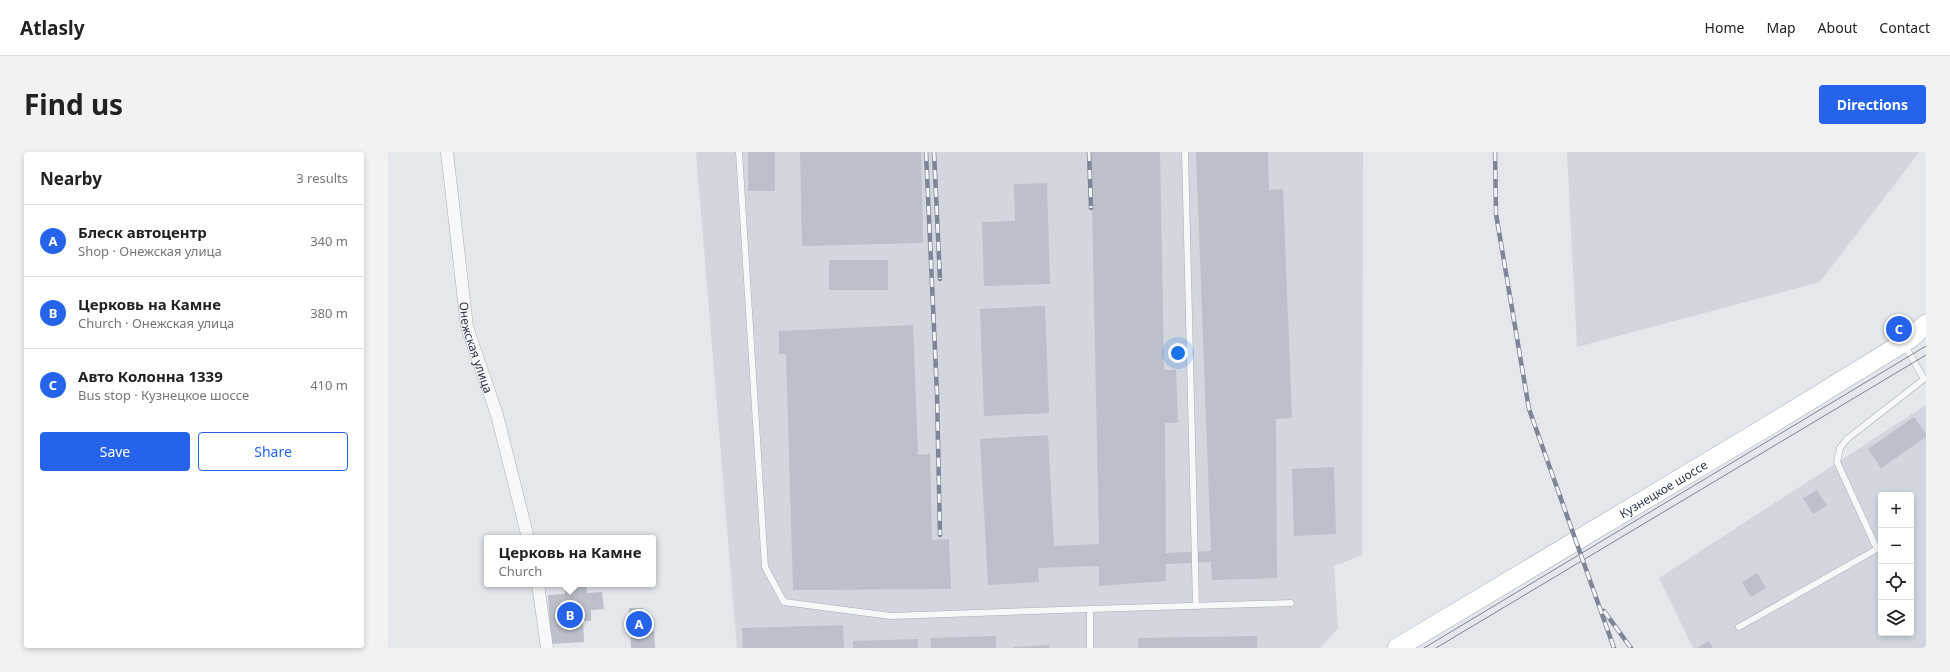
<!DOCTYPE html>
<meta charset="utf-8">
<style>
:root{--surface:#fff;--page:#f2f2f2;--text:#222;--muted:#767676;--line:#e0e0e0;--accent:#2563eb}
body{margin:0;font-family:"Noto Sans",sans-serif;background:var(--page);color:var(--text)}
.controls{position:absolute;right:12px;bottom:12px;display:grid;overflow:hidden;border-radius:4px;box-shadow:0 2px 6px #0003}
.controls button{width:36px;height:36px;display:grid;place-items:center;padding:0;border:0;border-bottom:1px solid var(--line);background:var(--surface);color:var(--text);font:20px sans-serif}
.you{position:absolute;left:790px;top:201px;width:14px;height:14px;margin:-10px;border:3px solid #fff;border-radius:50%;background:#1a73e8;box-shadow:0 0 0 6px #1a73e833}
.badge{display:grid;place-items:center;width:26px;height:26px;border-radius:50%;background:var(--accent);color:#fff;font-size:13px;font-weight:700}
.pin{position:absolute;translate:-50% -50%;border:2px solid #fff;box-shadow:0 1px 4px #0006}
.popup{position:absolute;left:96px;top:383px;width:172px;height:52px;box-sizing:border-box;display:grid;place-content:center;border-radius:4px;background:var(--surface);filter:drop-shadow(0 1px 3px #0005);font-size:13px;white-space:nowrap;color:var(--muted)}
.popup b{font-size:15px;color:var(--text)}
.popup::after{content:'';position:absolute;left:50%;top:100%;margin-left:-8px;border:8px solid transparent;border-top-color:var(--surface)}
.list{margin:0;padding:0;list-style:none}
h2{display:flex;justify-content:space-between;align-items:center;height:52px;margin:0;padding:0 16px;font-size:17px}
h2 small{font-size:13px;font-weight:400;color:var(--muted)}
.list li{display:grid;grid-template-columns:26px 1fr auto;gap:12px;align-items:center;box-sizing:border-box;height:72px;padding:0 16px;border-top:1px solid var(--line)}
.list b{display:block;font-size:15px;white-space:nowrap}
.list p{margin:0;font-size:13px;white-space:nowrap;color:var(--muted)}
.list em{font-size:13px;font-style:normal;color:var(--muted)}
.actions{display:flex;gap:8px;padding:12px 16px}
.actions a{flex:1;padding:9px 0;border:1px solid var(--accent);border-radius:4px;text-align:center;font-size:14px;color:var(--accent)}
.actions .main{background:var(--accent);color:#fff}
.icon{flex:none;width:22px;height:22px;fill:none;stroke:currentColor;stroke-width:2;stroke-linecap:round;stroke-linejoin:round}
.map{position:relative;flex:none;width:1538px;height:496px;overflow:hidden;border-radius:4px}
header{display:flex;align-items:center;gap:24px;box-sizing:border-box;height:56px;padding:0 20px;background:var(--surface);border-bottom:1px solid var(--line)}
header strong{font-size:19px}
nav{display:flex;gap:22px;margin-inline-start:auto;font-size:14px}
.intro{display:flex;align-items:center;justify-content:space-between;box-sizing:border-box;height:96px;padding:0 24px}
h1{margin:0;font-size:28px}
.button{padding:10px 18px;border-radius:4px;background:var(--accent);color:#fff;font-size:14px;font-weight:700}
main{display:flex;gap:24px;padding:0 24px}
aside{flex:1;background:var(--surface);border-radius:4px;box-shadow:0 2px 6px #0003}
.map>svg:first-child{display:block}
.built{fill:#d2d6de;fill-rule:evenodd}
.building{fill:#bbc0ca}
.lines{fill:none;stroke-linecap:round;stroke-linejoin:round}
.lane-casing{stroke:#a9aeb7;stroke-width:7}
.street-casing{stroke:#a9aeb7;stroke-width:13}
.primary-casing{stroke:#a3abb8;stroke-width:20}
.lane{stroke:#f7f8fa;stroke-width:6}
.street{stroke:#f7f8fa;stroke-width:12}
.primary{stroke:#fff;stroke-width:19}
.tram{stroke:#7d8696;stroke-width:1}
.rail-casing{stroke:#7d8696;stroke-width:4.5}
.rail{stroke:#f4f6f9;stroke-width:3;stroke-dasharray:9;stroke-linecap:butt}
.labels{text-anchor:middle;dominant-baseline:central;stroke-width:4;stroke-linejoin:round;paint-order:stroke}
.street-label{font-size:12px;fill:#2b3445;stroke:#f4f6f9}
</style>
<header>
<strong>Atlasly</strong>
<nav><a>Home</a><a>Map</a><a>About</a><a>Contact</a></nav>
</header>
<div class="intro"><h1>Find us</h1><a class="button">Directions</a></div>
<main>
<aside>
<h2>Nearby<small>3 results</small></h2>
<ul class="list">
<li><span class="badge">A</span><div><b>Блеск автоцентр</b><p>Shop · Онежская улица</p></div><em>340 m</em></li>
<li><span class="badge">B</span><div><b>Церковь на Камне</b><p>Church · Онежская улица</p></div><em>380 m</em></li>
<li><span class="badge">C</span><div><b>Авто Колонна 1339</b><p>Bus stop · Кузнецкое шоссе</p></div><em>410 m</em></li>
</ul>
<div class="actions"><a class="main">Save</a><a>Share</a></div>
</aside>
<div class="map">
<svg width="1538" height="496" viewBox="0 0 1538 496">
<rect width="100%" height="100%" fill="#e4e7ec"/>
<g class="built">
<path d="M308,0H975L974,403L946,414L950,477L932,496H349Z"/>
<path d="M1179,0H1531L1432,130L1189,195Z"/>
<path d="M1538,253V496H1305L1271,426ZM1493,343H1523V481H1493Z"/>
</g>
<g class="building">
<rect x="360" y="0" width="27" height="39"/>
<path d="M412,0H533L535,91L414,94Z"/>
<path d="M703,0H772L776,218H788L790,271H777L778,401L823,399L808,0H880L881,38L895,37L904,266L888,267L889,426L824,428L823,410L778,412V429L711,434V414L650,416L651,430L600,433L592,287L660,283L666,394L711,392Z"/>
<path d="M659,31L662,132L596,134L594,70L627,69L626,32Z"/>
<rect x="441" y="108" width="59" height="30"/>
<path d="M657,154L661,261L596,264L592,157Z"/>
<path d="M525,173L530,303L542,302L544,388L561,387L563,437L405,438L398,202H391V179Z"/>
<path d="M1526,265L1538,282V285L1493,316L1480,297Z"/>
<path d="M946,315L948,382L906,384L904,317Z"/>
<path d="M1429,338L1439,354L1425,362L1415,346Z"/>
<path d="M1369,421L1378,436L1363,445L1354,430Z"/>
<path d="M183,432H198L199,441L214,440L216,457L203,458V469H195L196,490L163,492L160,443L177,442V434Z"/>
<path d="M241,456H255V465H260L261,480L266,479L267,496H243Z"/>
<path d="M455,473L456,496H355L354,476Z"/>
<path d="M608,484V496H543L542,486Z"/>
<path d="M869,484V496H750V486Z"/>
<path d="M530,487V496H465V489Z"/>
<path d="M1321,489L1325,496H1309Z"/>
<path d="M661,493V496H626V495Z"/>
</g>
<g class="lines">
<defs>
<g id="lane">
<path d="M351,0L377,415L396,450L503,464L702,457"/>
<path d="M797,0L808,454"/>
<path d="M1351,475L1489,397L1449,310L1452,296L1459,287L1536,227L1516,192"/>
<path d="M702,496V457L903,451"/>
</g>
<g id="street">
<path id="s1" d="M59,0L79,175L109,263L140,386"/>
<path d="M150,432L159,496"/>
</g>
<g id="primary">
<path id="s2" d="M1009,496L1385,271L1523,186L1538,172"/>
</g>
</defs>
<use href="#lane" class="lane-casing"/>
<use href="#street" class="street-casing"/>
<use href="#primary" class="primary-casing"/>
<use href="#lane" class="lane"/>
<use href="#street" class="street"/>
<use href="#primary" class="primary"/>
<g class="tram">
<path d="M1036,496L1538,194"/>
<path d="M1048,496L1538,203"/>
</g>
<defs>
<g id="rail">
<path d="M538,0L549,242L552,383"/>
<path d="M546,0L552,127"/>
<path d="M701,0L703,56"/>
<path d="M1107,0L1108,62L1141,257L1226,496"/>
<path d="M1216,459L1243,496"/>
</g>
</defs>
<use href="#rail" class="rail-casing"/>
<use href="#rail" class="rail"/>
</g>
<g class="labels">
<g class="street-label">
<text stroke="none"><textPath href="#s1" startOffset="198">Онежская улица</textPath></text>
<text stroke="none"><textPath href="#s2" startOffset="310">Кузнецкое шоссе</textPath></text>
</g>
</g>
</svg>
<div class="controls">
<button>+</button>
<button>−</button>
<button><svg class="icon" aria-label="locate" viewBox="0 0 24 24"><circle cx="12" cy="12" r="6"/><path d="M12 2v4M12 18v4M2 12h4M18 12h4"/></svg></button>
<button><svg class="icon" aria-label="layers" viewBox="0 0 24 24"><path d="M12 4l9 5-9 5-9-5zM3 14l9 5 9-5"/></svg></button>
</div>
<div class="you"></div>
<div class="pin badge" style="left:251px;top:472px">A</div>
<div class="pin badge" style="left:182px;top:463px">B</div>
<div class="popup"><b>Церковь на Камне</b>Church</div>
<div class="pin badge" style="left:1511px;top:177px">C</div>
</div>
</main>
